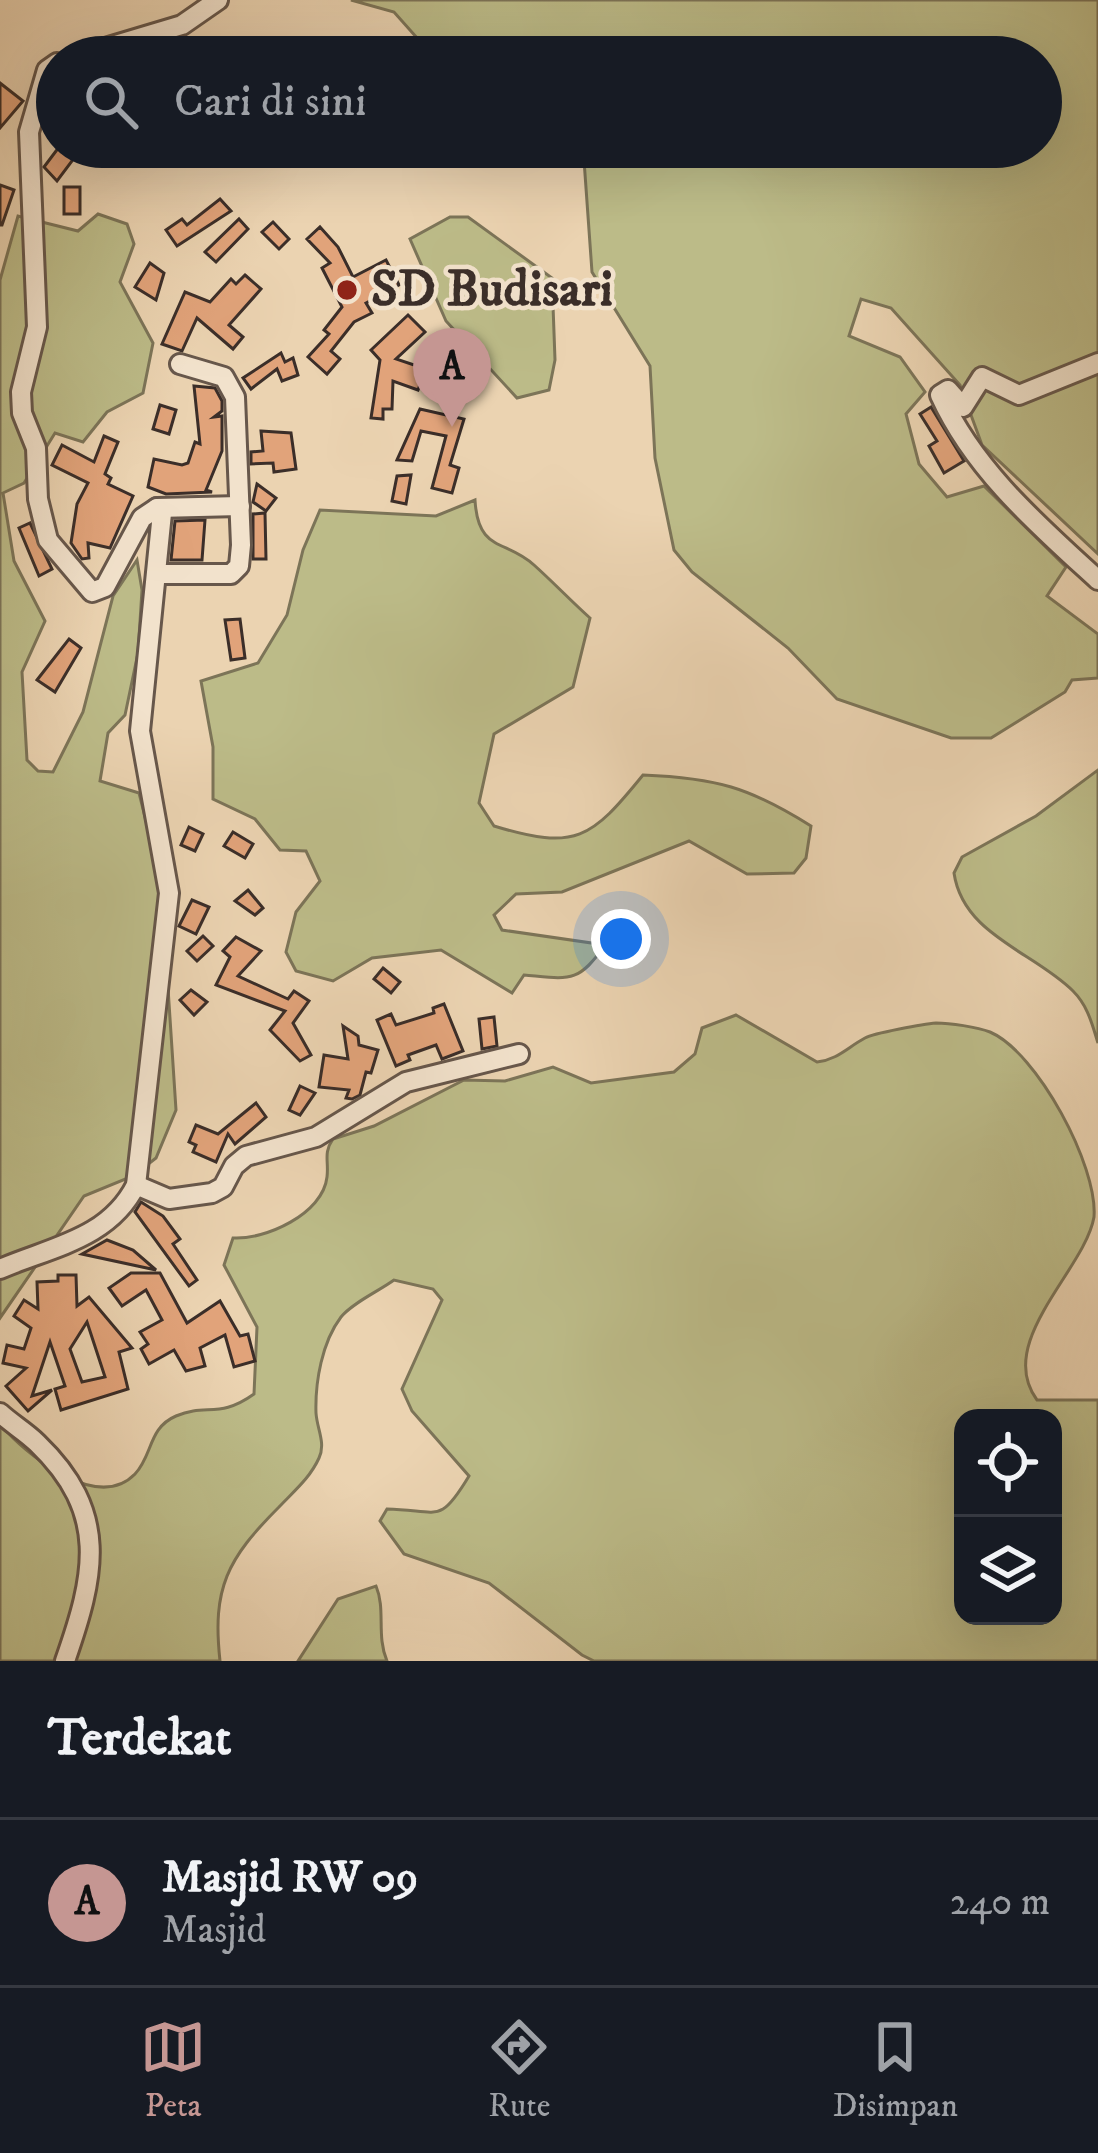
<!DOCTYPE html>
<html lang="id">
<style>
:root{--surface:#171b24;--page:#242831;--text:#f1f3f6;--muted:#9ea1a6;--line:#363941;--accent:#c59692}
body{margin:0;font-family:"IM FELL DW Pica",serif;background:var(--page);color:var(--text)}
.controls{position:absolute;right:36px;bottom:36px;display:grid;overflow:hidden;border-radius:24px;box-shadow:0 12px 48px #0002}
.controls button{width:108px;height:108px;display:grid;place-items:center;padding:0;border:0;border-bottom:3px solid var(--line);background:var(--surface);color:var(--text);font:60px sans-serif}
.you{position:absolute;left:621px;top:939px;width:42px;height:42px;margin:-30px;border:9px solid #fff;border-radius:50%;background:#1a73e8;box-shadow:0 0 0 18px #1a73e833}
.badge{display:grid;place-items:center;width:78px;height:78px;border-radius:50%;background:var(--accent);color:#111;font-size:39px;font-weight:700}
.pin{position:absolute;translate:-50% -99px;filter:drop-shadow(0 3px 6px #0008)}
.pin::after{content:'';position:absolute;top:63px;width:42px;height:36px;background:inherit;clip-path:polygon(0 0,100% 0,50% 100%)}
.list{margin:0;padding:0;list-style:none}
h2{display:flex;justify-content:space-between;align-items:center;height:156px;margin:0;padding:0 48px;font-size:51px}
h2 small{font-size:39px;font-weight:400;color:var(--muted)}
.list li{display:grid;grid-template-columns:78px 1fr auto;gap:36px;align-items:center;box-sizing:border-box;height:168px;padding:0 48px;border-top:3px solid var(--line)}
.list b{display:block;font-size:45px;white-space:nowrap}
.list p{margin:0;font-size:39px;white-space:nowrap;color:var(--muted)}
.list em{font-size:39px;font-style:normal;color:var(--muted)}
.icon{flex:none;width:66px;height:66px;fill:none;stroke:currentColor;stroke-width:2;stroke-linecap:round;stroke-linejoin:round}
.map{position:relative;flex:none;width:1098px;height:1661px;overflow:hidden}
.search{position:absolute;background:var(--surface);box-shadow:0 12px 48px #0002;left:36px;right:36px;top:36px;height:132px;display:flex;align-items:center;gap:30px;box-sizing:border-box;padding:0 42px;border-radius:66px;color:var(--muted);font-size:45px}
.sheet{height:324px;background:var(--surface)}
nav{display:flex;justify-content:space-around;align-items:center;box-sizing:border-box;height:168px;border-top:3px solid var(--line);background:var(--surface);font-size:33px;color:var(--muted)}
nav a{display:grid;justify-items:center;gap:6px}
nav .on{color:var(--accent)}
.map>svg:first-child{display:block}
.green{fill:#bcbb88;stroke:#7c7458;stroke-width:3;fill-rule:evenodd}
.building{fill:#e1a37a;stroke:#3b2e29;stroke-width:3;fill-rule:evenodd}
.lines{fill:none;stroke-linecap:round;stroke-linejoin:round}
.minor-casing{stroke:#67574b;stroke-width:24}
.minor{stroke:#f2e2cc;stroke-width:18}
.poi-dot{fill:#8f2418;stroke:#f2e2cc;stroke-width:4.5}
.labels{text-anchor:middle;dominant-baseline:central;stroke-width:9;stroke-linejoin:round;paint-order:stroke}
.poi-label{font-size:51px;font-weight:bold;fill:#3b2e29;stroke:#f2e2cc;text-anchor:start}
</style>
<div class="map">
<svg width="1098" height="1661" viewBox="0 0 1098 1661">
<rect width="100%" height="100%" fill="#ebd3b1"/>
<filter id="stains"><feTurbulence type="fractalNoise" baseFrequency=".00167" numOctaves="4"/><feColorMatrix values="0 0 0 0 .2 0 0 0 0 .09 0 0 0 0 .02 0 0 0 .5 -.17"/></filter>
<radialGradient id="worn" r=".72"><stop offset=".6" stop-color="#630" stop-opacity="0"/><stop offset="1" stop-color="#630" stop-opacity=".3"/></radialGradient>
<g class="green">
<path d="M351,0H1098V554L982,445L960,385L891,308L861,299L849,336L900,357L925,392L906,414L919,464L947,497L984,486L1066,567L1047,596L1098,634V678L1072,680L1065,692L991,738H951L837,699L788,648L692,572L674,550L655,458L650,366L592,272L584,160C551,141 518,155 483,147H1041V57H434L394,12Z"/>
<path d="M98,214L127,224L134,244L120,282L153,343L143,393L107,412L83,442L55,433L24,483L3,493L14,561L45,621L22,672L27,760L38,771L53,772L83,712L113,596L137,560L142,590L138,653L125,715L108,733L100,781L139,793L161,881L176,1110L156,1158L133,1176L84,1196L0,1318V280L18,216L78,231Z"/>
<path d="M450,217H468L552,278L555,360L549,390L517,398L446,321L410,239Z"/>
<path d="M475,500C478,553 506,539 534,565C553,582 571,601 590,618L573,687L494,734L479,803L494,826C576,851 591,839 643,775C716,778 749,787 811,826L806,858L794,873L747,874L689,841L562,892L516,894L494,915L502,930L605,945C578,984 569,979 524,975L512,993L441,950L372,958L333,981L296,971L286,952L296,912L320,881L306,851L280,850L255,819L213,799V747L201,681L258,663L287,615L303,550L320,510L436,516Z"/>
<path d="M1098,770V1043C1092,1024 1088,1006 1073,991C1034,952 963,935 954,873L962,857L1036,816Z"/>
<path d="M736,1015L817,1062C837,1060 848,1047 865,1038C874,1033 924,1024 936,1023C950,1023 977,1027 990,1032C1037,1052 1098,1166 1094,1217C1085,1270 994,1342 1037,1400H1098V1661H594L582,1655L489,1583L404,1554L380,1521L387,1509C439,1510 439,1526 469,1476L412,1411L402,1389L442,1300L433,1289L394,1280C379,1291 352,1303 341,1317C322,1342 315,1382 316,1413C317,1429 326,1443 319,1458C310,1478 294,1491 279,1507C227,1559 212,1588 220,1661H0V1424C25,1454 97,1513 135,1474C153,1455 148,1428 176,1416C207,1403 219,1419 254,1394L257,1327L224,1265L233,1238C265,1240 323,1214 327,1177C329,1161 323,1153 333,1139L374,1126L464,1080L505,1081L553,1067L591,1083L674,1072L695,1054L702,1028ZM963,1418H1053V1616H963Z"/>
<path d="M376,1586C386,1610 376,1635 387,1661H298L338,1599Z"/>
</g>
<g class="building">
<path d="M0,83L23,101L0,128Z"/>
<path d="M57,105V143L45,125Z"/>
<path d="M59,147L75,157L57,181L44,167Z"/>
<path d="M0,185L14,190L2,225H0Z"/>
<rect x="64" y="187" width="16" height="27"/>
<path d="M220,199L231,211L177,246L166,230L182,219L187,225Z"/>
<path d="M239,219L248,229L216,262L205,252Z"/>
<path d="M273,222L289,239L279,249L262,232Z"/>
<path d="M320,227L338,247L353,277L386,260L399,285L366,303L372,313L354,322L331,351L340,359L327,374L308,357L329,334L324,330L342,307L322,268L330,263L307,239Z"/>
<path d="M150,263L164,273L156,300L135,287Z"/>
<path d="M245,275L261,289L229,325L243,337L233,349L197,318L182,351L162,344L185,292L210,302L231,279L236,284Z"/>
<path d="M408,315L425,332L396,359L426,369L418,390L393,381L392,409H383V419L371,418L380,360L371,350Z"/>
<path d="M281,353L285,362L293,358L298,375L282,381L277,369L251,389L243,378Z"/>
<path d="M194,386L215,388L222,401V411L214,417L222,416V451L206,490L212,492L166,494L148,487L154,459L182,465L188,463L195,442L200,444Z"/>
<path d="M160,405L176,410L169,434L153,429Z"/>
<path d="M931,407L964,461L944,473L929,446L937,441L920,414Z"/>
<path d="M420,409L464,419L450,465L459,468L452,493L432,488L446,436L421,431L412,461L397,460Z"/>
<path d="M261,431L291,433L296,469L274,472L273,463L251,464V452L263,451Z"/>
<path d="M104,436L118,442L105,474L111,478L108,484L133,496L110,548L88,543L89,558L82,559L71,543L77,504L88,483L52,465L62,445L94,462Z"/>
<path d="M411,475L406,504L392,501L397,476Z"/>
<path d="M257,484L276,498L266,511L253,502Z"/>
<path d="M265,513L266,559H253V514Z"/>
<path d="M205,520L202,560H171L175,521Z"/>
<path d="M30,523L52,569L39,576L19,528Z"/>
<path d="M240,619L245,658L231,660L225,620Z"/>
<path d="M69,639L81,648L55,692L37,680Z"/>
<path d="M189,827L203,834L195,851L181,845Z"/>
<path d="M233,832L253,844L245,858L224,846Z"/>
<path d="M248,890L263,908L255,915L235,901Z"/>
<path d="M192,900L209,907L196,934L179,926Z"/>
<path d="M203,936L213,946L197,961L187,951Z"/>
<path d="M236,937L261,951L238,976L288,999L294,991L309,1001L293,1023L311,1055L300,1061L270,1030L285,1011L216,985L230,957L223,951Z"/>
<path d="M383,968L400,982L391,993L374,979Z"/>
<path d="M191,990L207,1002L194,1015L180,1000Z"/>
<path d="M444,1004L463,1051L442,1059L436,1045L408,1055L410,1060L396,1066L377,1020L391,1014L396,1025L434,1013L433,1008Z"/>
<path d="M494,1017L497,1046L482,1049L479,1019Z"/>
<path d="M343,1026L358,1036L359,1045L378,1050L371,1073L366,1072L360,1095L352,1099L346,1098L349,1090L319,1087L324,1055L348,1059Z"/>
<path d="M300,1086L315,1093L300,1115L289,1110Z"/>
<path d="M256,1103L266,1117L235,1144L228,1134L216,1162L193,1152L196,1145L189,1142L196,1125L218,1134Z"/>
<path d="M141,1202L163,1216L180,1239L173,1244L197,1280L189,1286L135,1212Z"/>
<path d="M107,1240L133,1250L156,1270L82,1254Z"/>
<path d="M131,1273H160L187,1323L220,1301L240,1336L248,1334L255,1361L234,1367L225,1335L200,1348L205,1366L186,1371L174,1350L149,1364L141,1349L148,1344L140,1332L162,1320L146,1290L122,1306L109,1288Z"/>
<path d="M58,1275H76L77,1306L89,1297L132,1348L119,1352L128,1389L61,1410L55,1389L65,1386L50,1342L32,1396L52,1390L28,1411L6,1386L26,1368L3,1363L7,1345L24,1349L31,1328L14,1316L24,1300L38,1309L37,1282L58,1281ZM87,1322L105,1377L82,1382L70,1349Z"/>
</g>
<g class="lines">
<defs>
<g id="minor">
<path d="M75,57L182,25L218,0"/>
<path d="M1098,363L1019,395L982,377L963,407L948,390L940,395C974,470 1038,525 1098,580"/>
<path d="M157,508L240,506"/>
<path d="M159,574H231L239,566L241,545L235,397L224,377L180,364"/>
<path d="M136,1185L169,1199L212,1193L223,1187L234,1166L246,1156L316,1137L406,1082L519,1054"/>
<path d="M0,1269C51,1247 109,1239 136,1185L169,893L140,731L162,513L157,508L142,518L105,587L92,592L48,540L38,499L36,448L22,413L21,392L37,327L29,132L47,70L57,63"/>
<path d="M0,1413C12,1424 26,1432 37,1443C110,1513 95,1575 65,1661"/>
</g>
</defs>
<use href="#minor" class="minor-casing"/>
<use href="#minor" class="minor"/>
</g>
<circle class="poi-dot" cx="347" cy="290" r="12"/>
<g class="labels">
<g class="poi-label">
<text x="371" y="290">SD Budisari</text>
</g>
</g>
<rect width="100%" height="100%" filter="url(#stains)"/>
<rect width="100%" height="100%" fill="url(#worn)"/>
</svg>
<div class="controls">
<button><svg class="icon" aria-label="locate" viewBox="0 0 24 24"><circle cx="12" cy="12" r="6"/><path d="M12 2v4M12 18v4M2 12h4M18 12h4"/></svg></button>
<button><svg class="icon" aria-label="layers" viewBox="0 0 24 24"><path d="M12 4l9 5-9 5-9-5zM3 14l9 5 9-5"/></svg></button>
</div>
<div class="you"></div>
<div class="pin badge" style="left:452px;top:427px">A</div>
<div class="search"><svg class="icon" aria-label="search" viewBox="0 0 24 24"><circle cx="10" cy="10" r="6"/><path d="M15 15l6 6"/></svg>Cari di sini</div>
</div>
<section class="sheet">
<h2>Terdekat<small></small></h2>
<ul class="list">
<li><span class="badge">A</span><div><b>Masjid RW 09</b><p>Masjid</p></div><em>240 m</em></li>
</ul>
</section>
<nav>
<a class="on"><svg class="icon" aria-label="map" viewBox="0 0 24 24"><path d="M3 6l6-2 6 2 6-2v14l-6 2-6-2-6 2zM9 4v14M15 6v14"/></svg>Peta</a>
<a><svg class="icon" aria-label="directions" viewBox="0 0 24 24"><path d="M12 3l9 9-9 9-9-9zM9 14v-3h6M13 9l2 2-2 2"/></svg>Rute</a>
<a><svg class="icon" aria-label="saved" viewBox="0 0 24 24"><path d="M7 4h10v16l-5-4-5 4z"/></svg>Disimpan</a>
</nav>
